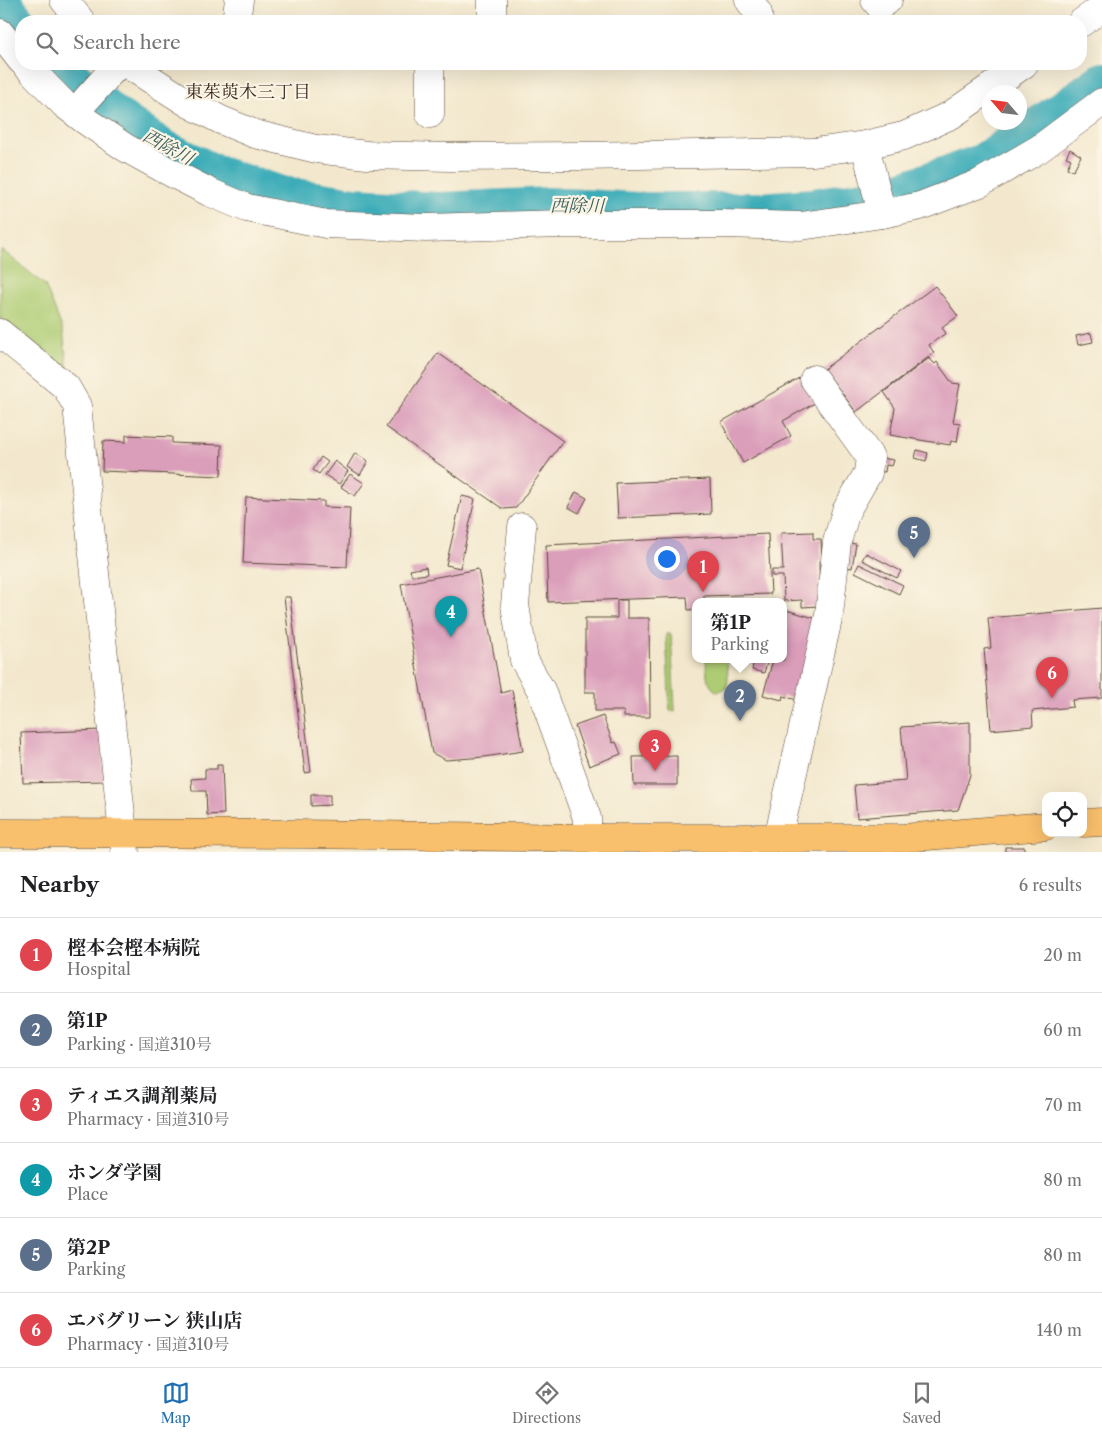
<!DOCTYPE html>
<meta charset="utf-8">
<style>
:root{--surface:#fff;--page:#f6f6f6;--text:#202124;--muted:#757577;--line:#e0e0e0;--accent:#1f6fb2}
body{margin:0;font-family:"Libre Caslon Text","Noto Serif JP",serif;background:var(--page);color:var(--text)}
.controls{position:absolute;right:15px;bottom:15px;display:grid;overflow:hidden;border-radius:10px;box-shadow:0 5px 20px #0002}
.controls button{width:45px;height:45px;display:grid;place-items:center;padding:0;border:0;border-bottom:1px solid var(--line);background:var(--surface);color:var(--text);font:25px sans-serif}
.compass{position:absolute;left:982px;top:85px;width:45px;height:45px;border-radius:50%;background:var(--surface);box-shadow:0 5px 20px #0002;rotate:298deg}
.you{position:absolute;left:666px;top:558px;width:18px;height:18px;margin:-12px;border:4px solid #fff;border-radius:50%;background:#1a73e8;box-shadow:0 0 0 8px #1a73e833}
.badge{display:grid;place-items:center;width:32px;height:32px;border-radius:50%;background:var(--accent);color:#fff;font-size:16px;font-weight:700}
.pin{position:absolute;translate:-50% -41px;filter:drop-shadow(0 1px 2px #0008)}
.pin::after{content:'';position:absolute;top:26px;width:18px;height:15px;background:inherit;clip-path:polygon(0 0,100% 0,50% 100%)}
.popup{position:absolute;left:692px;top:598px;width:95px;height:65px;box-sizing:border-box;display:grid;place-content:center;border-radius:10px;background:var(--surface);filter:drop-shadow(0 1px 4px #0005);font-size:16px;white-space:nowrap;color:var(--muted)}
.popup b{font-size:19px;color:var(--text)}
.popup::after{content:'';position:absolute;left:50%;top:100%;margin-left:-10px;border:10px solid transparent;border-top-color:var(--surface)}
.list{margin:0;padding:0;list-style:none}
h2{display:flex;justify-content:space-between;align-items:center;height:65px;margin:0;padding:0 20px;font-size:21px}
h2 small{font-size:16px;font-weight:400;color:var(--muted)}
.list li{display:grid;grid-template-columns:32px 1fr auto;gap:15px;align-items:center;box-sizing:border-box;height:75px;padding:0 20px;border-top:1px solid var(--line)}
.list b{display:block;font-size:19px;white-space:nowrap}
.list p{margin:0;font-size:16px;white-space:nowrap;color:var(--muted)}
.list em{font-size:16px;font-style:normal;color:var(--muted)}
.icon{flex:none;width:28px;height:28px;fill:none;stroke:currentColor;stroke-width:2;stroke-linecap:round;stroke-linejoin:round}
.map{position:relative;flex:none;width:1102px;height:852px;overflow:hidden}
.search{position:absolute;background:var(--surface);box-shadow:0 5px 20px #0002;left:15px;right:15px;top:15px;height:55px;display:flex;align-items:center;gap:12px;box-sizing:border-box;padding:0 18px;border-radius:20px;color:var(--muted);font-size:19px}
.sheet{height:515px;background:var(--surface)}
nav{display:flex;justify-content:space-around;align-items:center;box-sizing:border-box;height:70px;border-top:1px solid var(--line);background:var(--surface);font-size:14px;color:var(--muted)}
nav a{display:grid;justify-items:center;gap:2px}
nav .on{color:var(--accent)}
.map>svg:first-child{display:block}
.green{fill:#aecc73;stroke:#747b48}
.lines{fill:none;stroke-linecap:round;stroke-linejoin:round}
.river{stroke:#3bacb8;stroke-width:36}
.building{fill:#da9dba}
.minor-casing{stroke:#574638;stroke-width:29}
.highway-casing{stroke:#574638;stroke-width:29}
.minor{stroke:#fff;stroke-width:28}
.highway{stroke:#f8bf6c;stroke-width:28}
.labels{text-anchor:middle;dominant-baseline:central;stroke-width:4.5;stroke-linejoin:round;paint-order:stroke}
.neighbourhood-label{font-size:18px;fill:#3b2a1e;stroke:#fcf5e5}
.water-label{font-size:18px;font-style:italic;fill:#3b5e5c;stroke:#fcf5e5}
</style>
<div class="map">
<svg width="1102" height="852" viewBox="0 0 1102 852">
<rect width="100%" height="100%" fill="#fcf5e5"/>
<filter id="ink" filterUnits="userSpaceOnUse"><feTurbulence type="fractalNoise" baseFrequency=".02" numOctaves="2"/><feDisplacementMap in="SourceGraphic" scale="10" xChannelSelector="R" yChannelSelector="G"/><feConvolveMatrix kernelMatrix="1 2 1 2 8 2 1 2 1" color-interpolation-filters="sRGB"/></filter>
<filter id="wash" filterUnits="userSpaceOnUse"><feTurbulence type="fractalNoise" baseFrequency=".0096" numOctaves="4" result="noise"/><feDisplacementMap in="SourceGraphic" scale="20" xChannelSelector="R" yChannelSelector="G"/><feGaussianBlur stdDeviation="1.12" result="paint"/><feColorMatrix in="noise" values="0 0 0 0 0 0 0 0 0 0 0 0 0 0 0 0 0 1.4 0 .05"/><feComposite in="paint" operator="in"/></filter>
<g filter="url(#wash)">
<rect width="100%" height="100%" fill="#f3e8cd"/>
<g class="green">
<path d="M2,250L45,285L63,330L68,370L0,318V253Z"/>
<path d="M666,634H671L675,711H670Z"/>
<path d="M706,660H727L728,680L726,688L718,692C705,685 707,673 706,660Z"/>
</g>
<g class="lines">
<g class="river">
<path d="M1,0L21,25"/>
<path d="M60,64L113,113L163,147L219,174L282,194L355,205L439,210L549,205L638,210H760L813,206L864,198L899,190L981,162L1054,114L1102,80"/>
</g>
</g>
<g id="blocks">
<g class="building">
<path d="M1070,149L1081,156L1073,171L1067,168L1071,159L1066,157Z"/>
<path d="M935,286L958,316L942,328L946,333L929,345L934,353L856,412L824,369Z"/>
<path d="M1091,333L1093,342L1078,345L1076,336Z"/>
<path d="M438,353L563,441L516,508L503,509L386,427Z"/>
<path d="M929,358L935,364L937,362L952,383L960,384L953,422L960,423L957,442L951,441L950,445L890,435L895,408L884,392Z"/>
<path d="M801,377L815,403L783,421L791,436L743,463L721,422Z"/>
<path d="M126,435L172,437V443L222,445L221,476L102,471L103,441L126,442Z"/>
<path d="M917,450L928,453L926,461L915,458Z"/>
<path d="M355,453L368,461L360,475L347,467Z"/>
<path d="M321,457L328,462L319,474L313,470Z"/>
<path d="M881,458L894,460L892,466L886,465L885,472L879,471Z"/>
<path d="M335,461L348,471L339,484L325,475Z"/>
<path d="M350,474L364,483L355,496L341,487Z"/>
<path d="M710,479L711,514L618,518L616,483Z"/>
<path d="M576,492L587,498L579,513L568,507Z"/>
<path d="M462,496L475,499L460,568L446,565Z"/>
<path d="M246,497L324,501V507L350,508L347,567L243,563Z"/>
<path d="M813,532V539H821L822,561H819L820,606L802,607V600L784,601L783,576H772V570H783L781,533Z"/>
<path d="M768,534L771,594L704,596V602H696V609L688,610L687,597L548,602L546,545Z"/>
<path d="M849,543L856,544L852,568L845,567Z"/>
<path d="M866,553L901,571L897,578L862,560Z"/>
<path d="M859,564L903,585L899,594L855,572Z"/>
<path d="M426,567L427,574L412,576L410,570Z"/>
<path d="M478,569L501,693L512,690L523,751L484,757L446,760L432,753L401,584Z"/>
<path d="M284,597H290L311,772L305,773Z"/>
<path d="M617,600H627V618H649L650,717H624V711H595V692H585V618H617Z"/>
<path d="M1102,608V698L1072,700L1073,707L1032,711L1033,726L991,730L984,649L991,648L988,618Z"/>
<path d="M786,610L818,619L797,700L783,696L782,700L763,695L773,660H784V619Z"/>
<path d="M754,660H768L764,673L752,670Z"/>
<path d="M603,716L613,743L616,742L621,754L589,766L575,726Z"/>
<path d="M970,722V775L958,810L857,818L854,785L906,781L901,727Z"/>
<path d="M102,730L104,781L23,783L21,733Z"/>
<path d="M677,756V785H634L633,757Z"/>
<path d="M217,765H222L224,814L207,815L206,791H192L191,779L205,778V769H217Z"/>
<path d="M311,795H330V805L311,806Z"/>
<rect x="1005" y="847" width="19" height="5"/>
</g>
</g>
</g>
<g filter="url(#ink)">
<use href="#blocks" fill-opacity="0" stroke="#574638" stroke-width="1"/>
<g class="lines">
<defs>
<g id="minor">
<path d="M64,0L81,21"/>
<path d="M492,0V21"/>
<path d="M749,0L758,13L759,21"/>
<path d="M875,0L880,6L888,0"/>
<path d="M236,21L239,0"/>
<path d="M1081,23L1102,8"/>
<path d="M0,33L21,60"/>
<path d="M25,64L64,104L86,121L126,148L166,170L209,192L247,208L326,224L426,228L562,224H722L801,226L882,214L920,206L980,183L1039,149L1102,102"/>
<path d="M127,64L188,103L221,120L255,134L316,149L367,155L450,157L581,156L814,152L865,145L904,136L951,115L1024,64"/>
<path d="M430,64V114"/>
<path d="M75,112L118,64"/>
<path d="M865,145L882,214"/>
<path d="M0,333L66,387L77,406L125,852"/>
<path d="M522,527L515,605L524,660L541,690L587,818V838"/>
<path d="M778,838L829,615L837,542L846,511L868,473L870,457L814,379"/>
</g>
<g id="highway">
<path d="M1083,823L1102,822"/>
<path d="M0,833L301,834L587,838H903L1046,826"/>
</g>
</defs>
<use href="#minor" class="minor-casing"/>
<use href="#highway" class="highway-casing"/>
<use href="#minor" class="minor"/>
<use href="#highway" class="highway"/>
</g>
</g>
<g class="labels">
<g class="neighbourhood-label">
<text x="248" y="92">東茱萸木三丁目</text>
</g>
<g class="water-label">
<text transform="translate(168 147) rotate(29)">西除川</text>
<text transform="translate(577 206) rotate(1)">西除川</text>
</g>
</g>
</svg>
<div class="controls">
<button><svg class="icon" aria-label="locate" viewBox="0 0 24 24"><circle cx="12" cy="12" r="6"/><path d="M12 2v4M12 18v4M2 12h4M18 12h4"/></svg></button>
</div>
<svg class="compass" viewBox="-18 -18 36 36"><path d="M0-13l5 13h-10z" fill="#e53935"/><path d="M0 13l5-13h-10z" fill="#757577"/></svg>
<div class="you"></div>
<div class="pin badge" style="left:703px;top:592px;background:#e0444e">1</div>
<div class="pin badge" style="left:740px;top:721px;background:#5c6f8a">2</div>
<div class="popup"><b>第1P</b>Parking</div>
<div class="pin badge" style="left:655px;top:771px;background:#e0444e">3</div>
<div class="pin badge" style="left:451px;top:637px;background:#0f9aa8">4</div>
<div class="pin badge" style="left:914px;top:558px;background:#5c6f8a">5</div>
<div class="pin badge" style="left:1052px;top:698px;background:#e0444e">6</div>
<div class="search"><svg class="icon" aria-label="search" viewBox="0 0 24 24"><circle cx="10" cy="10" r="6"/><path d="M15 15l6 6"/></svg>Search here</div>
</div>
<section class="sheet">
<h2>Nearby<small>6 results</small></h2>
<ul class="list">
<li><span class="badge" style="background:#e0444e">1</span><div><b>樫本会樫本病院</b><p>Hospital</p></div><em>20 m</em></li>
<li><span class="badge" style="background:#5c6f8a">2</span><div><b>第1P</b><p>Parking · 国道310号</p></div><em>60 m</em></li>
<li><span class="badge" style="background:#e0444e">3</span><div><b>ティエス調剤薬局</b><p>Pharmacy · 国道310号</p></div><em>70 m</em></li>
<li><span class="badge" style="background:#0f9aa8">4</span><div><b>ホンダ学園</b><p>Place</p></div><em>80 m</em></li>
<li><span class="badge" style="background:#5c6f8a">5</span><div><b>第2P</b><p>Parking</p></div><em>80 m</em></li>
<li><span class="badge" style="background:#e0444e">6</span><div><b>エバグリーン 狭山店</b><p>Pharmacy · 国道310号</p></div><em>140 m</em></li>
</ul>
</section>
<nav>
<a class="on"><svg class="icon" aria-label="map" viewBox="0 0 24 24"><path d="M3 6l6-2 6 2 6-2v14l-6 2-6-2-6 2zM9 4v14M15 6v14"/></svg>Map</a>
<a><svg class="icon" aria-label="directions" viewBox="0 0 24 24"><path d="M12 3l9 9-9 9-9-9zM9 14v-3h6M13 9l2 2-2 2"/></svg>Directions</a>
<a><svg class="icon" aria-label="saved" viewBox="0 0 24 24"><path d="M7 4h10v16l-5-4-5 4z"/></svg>Saved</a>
</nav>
